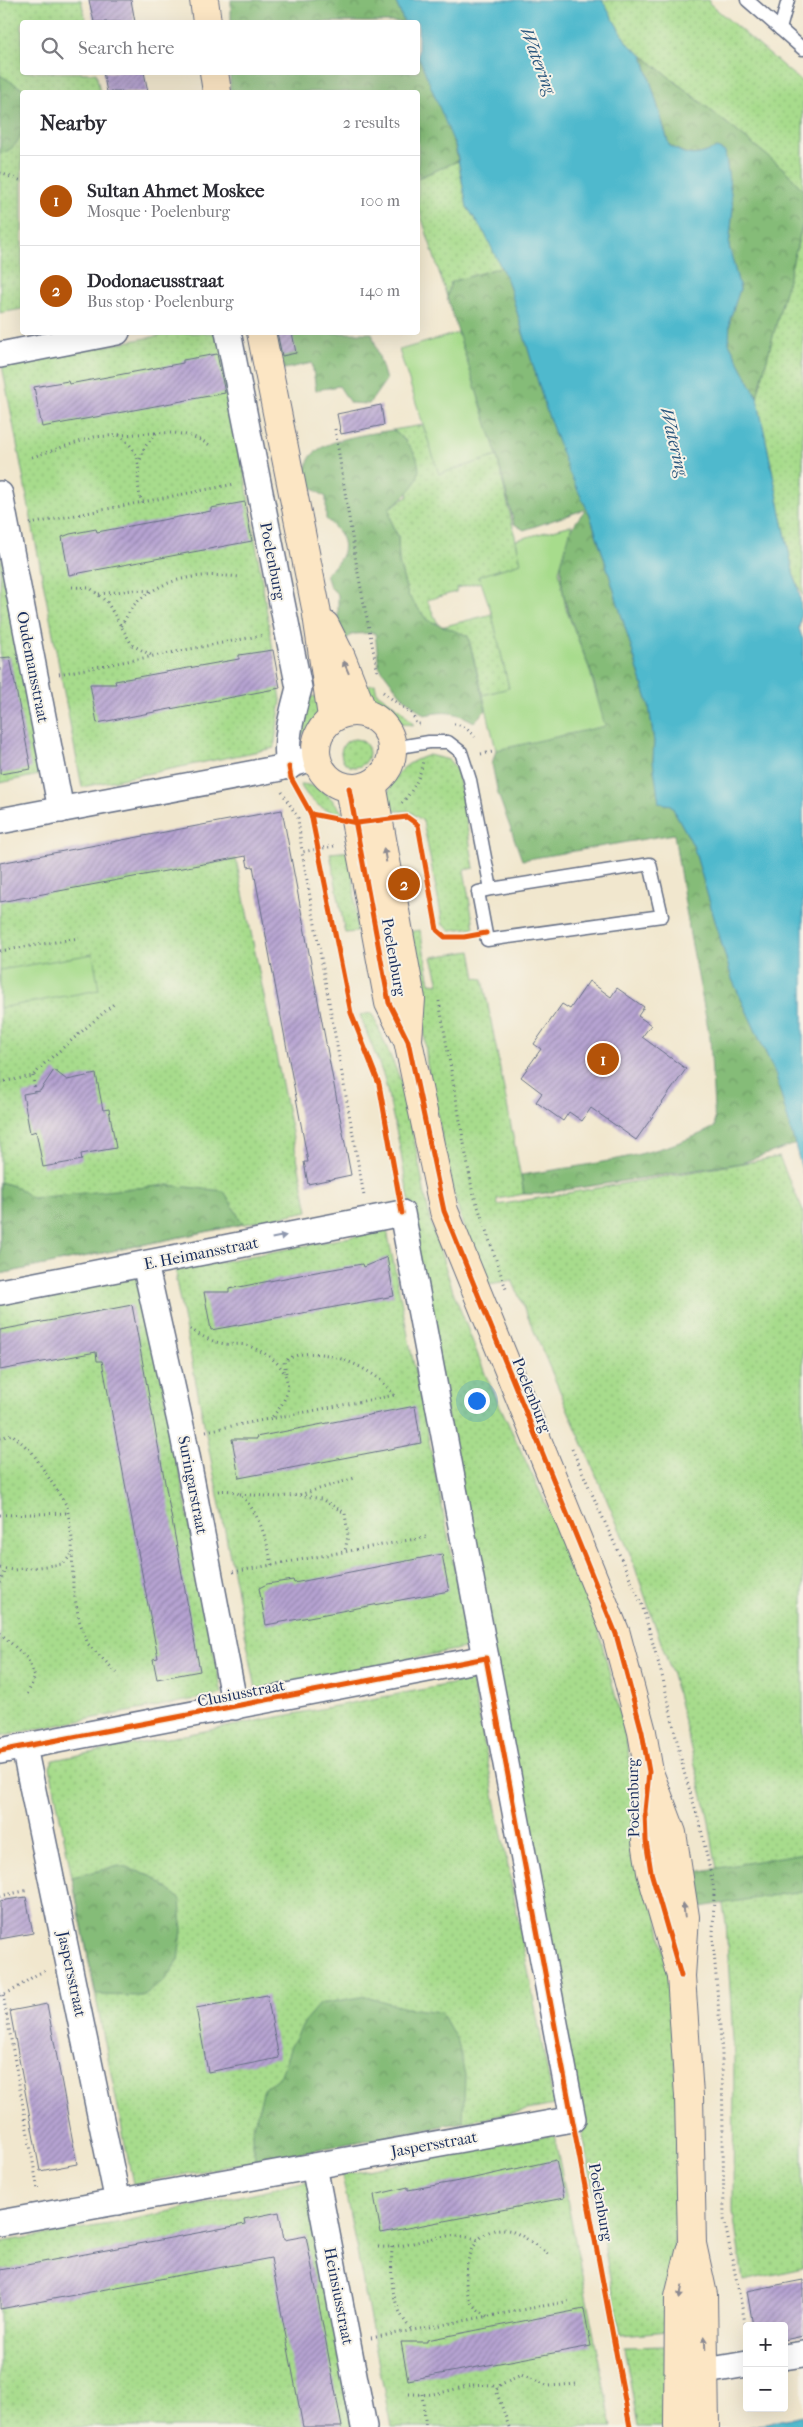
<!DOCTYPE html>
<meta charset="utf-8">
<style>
:root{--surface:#fff;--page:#f7f7f7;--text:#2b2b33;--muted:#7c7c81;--line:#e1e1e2;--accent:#b45309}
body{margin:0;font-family:"IM FELL French Canon",serif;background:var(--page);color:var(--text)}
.controls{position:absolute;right:15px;bottom:15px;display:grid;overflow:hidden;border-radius:5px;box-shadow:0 5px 20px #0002}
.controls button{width:45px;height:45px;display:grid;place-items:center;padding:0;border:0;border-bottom:1px solid var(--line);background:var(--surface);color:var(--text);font:25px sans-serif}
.you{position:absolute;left:476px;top:1400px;width:18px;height:18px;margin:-12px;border:4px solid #fff;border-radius:50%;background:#1a73e8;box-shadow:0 0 0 8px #1a73e833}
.badge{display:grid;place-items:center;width:32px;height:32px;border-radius:50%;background:var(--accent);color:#fff;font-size:16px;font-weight:700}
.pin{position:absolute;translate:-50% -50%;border:2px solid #fff;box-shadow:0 1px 5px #0006}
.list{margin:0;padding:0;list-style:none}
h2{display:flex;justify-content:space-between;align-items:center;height:65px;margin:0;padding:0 20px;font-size:21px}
h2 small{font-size:16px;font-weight:400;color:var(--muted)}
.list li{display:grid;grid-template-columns:32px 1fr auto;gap:15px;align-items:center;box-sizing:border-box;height:90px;padding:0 20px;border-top:1px solid var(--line)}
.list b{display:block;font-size:19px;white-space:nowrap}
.list p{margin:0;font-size:16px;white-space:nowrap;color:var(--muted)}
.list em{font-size:16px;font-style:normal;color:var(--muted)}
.icon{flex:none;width:28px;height:28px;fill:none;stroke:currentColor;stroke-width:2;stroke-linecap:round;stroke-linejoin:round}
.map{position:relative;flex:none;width:803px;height:2427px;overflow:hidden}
.search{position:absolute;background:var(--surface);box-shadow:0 5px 20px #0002;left:20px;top:20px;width:400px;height:55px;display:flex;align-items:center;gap:12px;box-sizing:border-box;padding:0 18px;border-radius:5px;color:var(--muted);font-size:19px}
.panel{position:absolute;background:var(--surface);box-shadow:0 5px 20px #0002;left:20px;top:90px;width:400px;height:245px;border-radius:5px}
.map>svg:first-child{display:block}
.grass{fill:url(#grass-dots);stroke:#618675}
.forest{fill:url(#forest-crowns);stroke:#50766b}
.pitch{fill:#a7dc8c;stroke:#618675}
.water{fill:#4fb9cd;stroke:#357496}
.building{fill:url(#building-hatch)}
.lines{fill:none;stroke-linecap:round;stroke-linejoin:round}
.lane-casing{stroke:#666f85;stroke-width:15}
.street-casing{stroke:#666f85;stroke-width:28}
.secondary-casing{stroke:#666f85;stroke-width:30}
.path{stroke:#666f85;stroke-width:3;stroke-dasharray:1 4;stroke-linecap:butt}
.lane{stroke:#fff;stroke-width:12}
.street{stroke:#fff;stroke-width:25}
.secondary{stroke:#fce6c4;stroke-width:28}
.cycleway-casing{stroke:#f7f3e8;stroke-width:8}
.cycleway{stroke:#e8590c;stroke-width:5}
.oneway{fill:#8c8a91}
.oneway2{fill:#8d97ae}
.labels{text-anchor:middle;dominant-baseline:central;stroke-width:4;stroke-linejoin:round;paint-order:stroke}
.street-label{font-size:16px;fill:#1b2f5e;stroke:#f7f3e8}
.water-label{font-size:18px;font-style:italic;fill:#2b587f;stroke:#f7f3e8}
</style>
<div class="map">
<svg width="803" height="2427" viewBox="0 0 803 2427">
<defs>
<pattern id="grass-dots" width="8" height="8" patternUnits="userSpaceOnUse" patternTransform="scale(1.25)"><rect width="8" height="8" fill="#a7dc8c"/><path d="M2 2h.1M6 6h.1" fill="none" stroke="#8fbd7b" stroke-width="1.8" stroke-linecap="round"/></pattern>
<pattern id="forest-crowns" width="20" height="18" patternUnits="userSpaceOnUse" patternTransform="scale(1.25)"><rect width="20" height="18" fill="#85bc78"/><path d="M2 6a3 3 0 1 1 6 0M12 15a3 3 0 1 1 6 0" fill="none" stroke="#6c9966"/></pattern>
<pattern id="building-hatch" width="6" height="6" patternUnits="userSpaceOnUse" patternTransform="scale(1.25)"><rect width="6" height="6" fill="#b6a3d1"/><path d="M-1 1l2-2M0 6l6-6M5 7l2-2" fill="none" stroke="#9385ad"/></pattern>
</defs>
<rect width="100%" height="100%" fill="#f7f3e8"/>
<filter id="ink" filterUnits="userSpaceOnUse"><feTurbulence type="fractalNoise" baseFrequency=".02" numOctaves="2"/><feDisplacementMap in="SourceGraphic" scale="10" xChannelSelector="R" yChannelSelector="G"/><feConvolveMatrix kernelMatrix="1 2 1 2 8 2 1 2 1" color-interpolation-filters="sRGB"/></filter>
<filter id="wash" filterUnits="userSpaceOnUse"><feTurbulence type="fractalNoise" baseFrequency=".0096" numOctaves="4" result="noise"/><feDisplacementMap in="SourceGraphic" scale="20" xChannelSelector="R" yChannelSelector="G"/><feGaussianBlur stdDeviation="1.12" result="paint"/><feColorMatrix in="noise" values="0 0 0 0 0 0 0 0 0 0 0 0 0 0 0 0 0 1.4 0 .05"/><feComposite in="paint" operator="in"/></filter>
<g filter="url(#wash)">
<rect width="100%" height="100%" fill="#f1e7ce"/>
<g class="grass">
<path d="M0,0H81L86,22H22V72L96,73L100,92H22V309L0,313Z"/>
<path d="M602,0H709V3L803,83V190L785,170L627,43Z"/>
<path d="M458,161L467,207L485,234L501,267L451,282L447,297L418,206V178Z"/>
<path d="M803,223V596L794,576L757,397Z"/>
<path d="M174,333H222L281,700L274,748L82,787L2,365Z"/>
<path d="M423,425L439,473L497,456L521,563L479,576L481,582L457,588L456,592L427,600L438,624L427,620L408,595L399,563L398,536L392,525L389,508L408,496L406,441L393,430Z"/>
<path d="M0,549L44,774L0,783Z"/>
<path d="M492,614L509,688L483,695L468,636L441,627Z"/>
<path d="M375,684L377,693L402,711L414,725C383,723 377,711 364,686Z"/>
<path d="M321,696L318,719L299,738L305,697Z"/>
<circle cx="355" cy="753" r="14"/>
<path d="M429,755L449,760L458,772L474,868L464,870L474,927L451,930L443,925L423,821L409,811H386C387,780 400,764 429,755Z"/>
<path d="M300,784C319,784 334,799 343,814C323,812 309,801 300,784Z"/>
<path d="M352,851L357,932L345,933L330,853Z"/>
<path d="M236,859L308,1211L0,1274V901Z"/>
<path d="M420,930L430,983L439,984L432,957L471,951L476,978L483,979L524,1194L497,1199L498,1205L779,1157L803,1211V2268L743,2281L733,2211L734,2057L726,1923L708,1816L672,1674L631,1556L512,1280L490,1284L479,1280L452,1188L427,1064L423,1014L408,932Z"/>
<path d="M372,1013L404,1088L430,1220L453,1291L486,1376L563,1541L597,1624L624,1729L668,1974L676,2068L677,2205L668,2331L621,2335L457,1472L399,1143L384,1077L360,1015Z"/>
<path d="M387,1230L470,1647L256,1689L176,1281L177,1270Z"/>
<path d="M136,1277L143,1280L222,1694L0,1736V1304Z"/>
<path d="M472,1680L554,2105L133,2184L50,1767L53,1760Z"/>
<path d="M554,2134L612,2427H391L342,2175Z"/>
<path d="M312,2180L359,2427H0V2242L122,2222Z"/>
<path d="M667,2346L669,2427H638L624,2347Z"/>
</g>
<g class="forest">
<path d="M231,0H395L404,22H231Z"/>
<path d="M418,55C432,88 452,124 458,161L418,178V92H230V73L418,72Z"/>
<path d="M643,56L785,170L803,190V223L757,397L729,343L730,319L740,289L729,246L733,208L725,152L717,148C695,157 689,157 669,145Z"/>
<path d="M0,75L28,92H22C22,117 29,145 0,154Z"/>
<path d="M501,267L508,282L547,412L568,469L590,515L605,561L649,706L654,742L653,761L671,805L693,845L732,979L775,1073L796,1144L741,1163L539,1194H524L521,1175C586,1165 656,1157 715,1127L710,1038L690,935L674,834L522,860L498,794L492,764L496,750L604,726C599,707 596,686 589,667C568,611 540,561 586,509L524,530L514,524L497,456L447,297L451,282Z"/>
<path d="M258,333H372L386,380L369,404L350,403L339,386L316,390L312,363L266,373Z"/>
<path d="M393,430C429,459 427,483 389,508L392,525L398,536L399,563L408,595L427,620L468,636L486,710L474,722C455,711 445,711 424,715L401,695L379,666L375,633L353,634L346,639L338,621V595L330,587L326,574C349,554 350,540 326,519V497L310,487L304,476C306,470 307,463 310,458C321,439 373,433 393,430Z"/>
<path d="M0,1182L17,1187L32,1198L168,1185L224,1191L243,1224L0,1274Z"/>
<path d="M803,1853V1891L694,1908L690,1873Z"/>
<path d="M119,1866L151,1875L180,1899L182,1929L178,1961L163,1982L143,1996L96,1995L72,1877Z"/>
<path d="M366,1996L405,2008L441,2012L458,2042L465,2075L463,2122L256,2161L253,2147V2128L264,2089L281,2075L291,2046L307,2018L319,2004Z"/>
</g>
<g class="pitch">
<path d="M458,333L497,456L439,474L399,350Z"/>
<path d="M572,525L559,571L566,609L589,668L605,726L496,750L483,695L509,688L492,614L479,576L521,563L516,540Z"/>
<path d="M93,954L99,990L0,1008V970Z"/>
</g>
<g class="water">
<path d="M395,0H602L627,43L643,56L669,145C689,158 695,157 717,148L725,152L733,208L729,246L740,289L730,319L729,343L757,397L794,576C801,591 803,613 799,628L803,640V674L801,678L803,684V1174L775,1073L732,979L693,845L671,805L659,803L653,761L654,742L649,706L605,561L590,515L568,470L547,412L508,282L485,234L467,207L456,148L418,55V22H404Z"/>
<path d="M803,2415V2427H748Z"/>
</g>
<g id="blocks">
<g class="building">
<path d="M89,0H131L135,22H94Z"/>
<path d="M103,72H144L148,92H107Z"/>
<path d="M277,332H292L296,353L282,356Z"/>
<path d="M217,354L225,393L42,427L34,387L68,381L69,384L183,363V360Z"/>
<path d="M381,405L384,425L341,434L337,414Z"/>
<path d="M245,502L252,541L69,575L62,537L70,534L96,529L97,532L211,511V508Z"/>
<path d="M273,650L280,688L97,723L90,684H116L115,681L239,659V655Z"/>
<path d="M10,657L31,769L0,774V658Z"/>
<path d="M282,810L351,1175L308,1184L304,1162H308L253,866L248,867L246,856L0,902V863Z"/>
<path d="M589,981L611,997L617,988L644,1007L638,1016L651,1025L642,1037L686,1069L636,1140L591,1108L582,1121L569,1112L563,1121L536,1102L542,1093L521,1077L541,1049L534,1044L562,1004L570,1009Z"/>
<path d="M54,1070L67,1080L96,1074L103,1110L109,1109L116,1148L81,1154L82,1160L43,1167L36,1131L30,1133L23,1094L40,1091Z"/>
<path d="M387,1257L394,1296L211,1330L204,1292H229V1289L305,1274L362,1264L363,1267Z"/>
<path d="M132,1305L200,1671L157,1679L153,1659L158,1658L102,1361H97L96,1352L0,1370V1330Z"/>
<path d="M415,1406L421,1443L239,1478L232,1439H257L256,1437Z"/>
<path d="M442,1554L449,1591L266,1625L259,1588L267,1584L293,1580L294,1583Z"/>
<path d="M26,1897L33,1933L0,1939V1901Z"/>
<path d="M267,1995L279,2058L208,2072L196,2008Z"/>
<path d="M47,2004L77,2164L40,2171L10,2011Z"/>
<path d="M556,2160L564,2198L381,2233L374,2195L408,2187V2190L465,2180Z"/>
<path d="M279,2212L284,2240L306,2236L342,2427H303L271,2258L0,2309V2270L245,2224L244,2219Z"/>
<path d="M803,2280V2336L784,2340V2326H753L747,2291Z"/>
<path d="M584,2309L591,2346L408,2380L401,2342H427V2340Z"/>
</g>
</g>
</g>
<g filter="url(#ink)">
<use href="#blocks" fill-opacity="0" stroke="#666f85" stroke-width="1"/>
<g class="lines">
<defs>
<g id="lane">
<path d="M747,0L803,49"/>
<path d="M780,29L788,0"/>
<path d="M393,748L429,742H448L461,752L470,780L491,889L478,892L487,940L662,916L650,864L491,889"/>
</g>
<g id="street">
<path d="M228,332L299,688C292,715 284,740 289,767"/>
<path d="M0,355L117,332"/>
<path d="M0,494L61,810"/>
<path d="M0,821L276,769L316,757"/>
<path d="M145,1264L183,1435L235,1707"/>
<path d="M0,1292L402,1213L573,2119L0,2223"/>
<path d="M24,1747L118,2202"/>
<path d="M0,1751L486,1658"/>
<path d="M314,2166L364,2427"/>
<path d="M784,2357L803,2354"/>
<path d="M685,2372L706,2371L747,2364"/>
</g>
<g id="secondary">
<path d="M204,0L207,22"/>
<path d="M214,72L217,92"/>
<path d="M261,332L316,608L332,717"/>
<path d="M325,625L341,657L363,712"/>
<circle cx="354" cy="750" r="38"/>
<path d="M372,784L411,999L408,1040"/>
<path d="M349,788L389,1003L408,1041L444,1211L616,1634L642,1732L649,1772L645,1811L646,1841L651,1872L681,1976"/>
<path d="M650,1775L672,1833L685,1917L681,1976L689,2096L692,2244L703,2295L705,2427"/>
<path d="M678,2427L679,2297L690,2251"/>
</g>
</defs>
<use href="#lane" class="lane-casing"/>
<use href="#street" class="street-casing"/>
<use href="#secondary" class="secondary-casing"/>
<g class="path">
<path d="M0,173L22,181"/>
<path d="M340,429H335L357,568L378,674"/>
<path d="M119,435L155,433"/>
<path d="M32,457L94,437L119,435C151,460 131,471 142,503"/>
<path d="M139,464L144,448L156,433C177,432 193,434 211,446"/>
<path d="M30,524L235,484"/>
<path d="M72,587L90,588L107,602L132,645L153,656"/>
<path d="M99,594L132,590L152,591"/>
<path d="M121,626C126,618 130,609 136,603C165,576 203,573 240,577"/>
<path d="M59,674L264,635"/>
<path d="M383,692L413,715L416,724H420"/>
<path d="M454,724C462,724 470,731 475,737"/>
<path d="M481,754L493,752"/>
<path d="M282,792L298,818L302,852"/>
<path d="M402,803C413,790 421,777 423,760"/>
<path d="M334,846L302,852L364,1196"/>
<path d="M0,951L79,938"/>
<path d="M439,1001L472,1189L506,1289"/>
<path d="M33,1076L35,1092"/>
<path d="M0,1082L33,1076L44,1064L116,1002"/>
<path d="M190,1329C201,1336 212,1342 225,1344C233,1345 242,1343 249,1346C286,1361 302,1386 271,1418"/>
<path d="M286,1373L284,1362C309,1342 355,1361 378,1378C384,1383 389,1389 394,1395"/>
<path d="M206,1431L395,1395"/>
<path d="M0,1438L12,1434L32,1452L67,1506L72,1538L73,1587L79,1620L88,1644L117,1673"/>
<path d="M572,1449L642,1605L663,1679L684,1772L700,1824L714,1889L713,1939L722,2052L724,2219L747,2332"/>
<path d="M218,1491C225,1490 234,1490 240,1495C258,1509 268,1543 272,1565"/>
<path d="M240,1494L277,1497L299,1495L355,1478"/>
<path d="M300,1495L321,1499L345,1513L348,1536L345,1551"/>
<path d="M0,1515L68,1513"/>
<path d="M0,1568L13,1570L63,1564L71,1555"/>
<path d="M233,1572L426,1537"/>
<path d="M0,1583L5,1569"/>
<path d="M0,1633L27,1658L35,1677L27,1695"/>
<path d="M0,1896L29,1890"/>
<path d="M0,1995C19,1991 27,1977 45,1971"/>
<path d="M3,1995L38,2190"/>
<path d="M378,2247C417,2249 437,2227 479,2240"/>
<path d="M392,2247C391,2279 390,2306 412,2330"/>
<path d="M487,2316C482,2312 476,2309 472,2304C458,2281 468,2230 501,2229C517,2229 536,2246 548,2254"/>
<path d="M371,2338L570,2301"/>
<path d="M409,2394C417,2394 425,2395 432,2394C452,2392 480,2378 498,2388"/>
<path d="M422,2394L426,2427"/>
<path d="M509,2427L496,2390L501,2384L521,2375L549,2386L577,2384"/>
</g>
<use href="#lane" class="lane"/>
<use href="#street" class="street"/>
<use href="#secondary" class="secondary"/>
<defs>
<g id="cycleway">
<path d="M289,767L291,778L311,814L351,1013L379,1084L402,1213"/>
<path d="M349,788L389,1003L408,1041L444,1211L616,1634L642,1732L649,1772L645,1811L646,1841L651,1872L681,1976"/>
<path d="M311,814L357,823L407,817L418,825L437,930L445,937H464L486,933"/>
<path d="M0,1751L486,1658L630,2427"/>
</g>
</defs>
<use href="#cycleway" class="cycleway-casing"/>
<use href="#cycleway" class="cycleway"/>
</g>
<defs><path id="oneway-solid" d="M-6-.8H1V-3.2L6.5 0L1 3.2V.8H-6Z" transform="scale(1.25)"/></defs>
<g class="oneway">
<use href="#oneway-solid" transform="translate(346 667) rotate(-113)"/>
<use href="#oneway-solid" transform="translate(385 855) rotate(-100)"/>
<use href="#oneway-solid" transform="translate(684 1910) rotate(-96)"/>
<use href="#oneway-solid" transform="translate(681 2292) rotate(101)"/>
<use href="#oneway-solid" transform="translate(705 2343) rotate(-92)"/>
</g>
<use class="oneway2" href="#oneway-solid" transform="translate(279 1237) rotate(-11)"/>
</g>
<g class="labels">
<g class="street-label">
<text transform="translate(273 561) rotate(79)">Poelenburg</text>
<text transform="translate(33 667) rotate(79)">Oudemansstraat</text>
<text transform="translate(394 957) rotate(80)">Poelenburg</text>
<text transform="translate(201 1253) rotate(-11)">E. Heimansstraat</text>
<text transform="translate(532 1395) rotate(68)">Poelenburg</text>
<text transform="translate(193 1485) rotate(79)">Suringarstraat</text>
<text transform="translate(241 1693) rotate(-11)">Clusiusstraat</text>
<text transform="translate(633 1798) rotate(-91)">Poelenburg</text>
<text transform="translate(72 1974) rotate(78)">Jaspersstraat</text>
<text transform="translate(434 2144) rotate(-10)">Jaspersstraat</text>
<text transform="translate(601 2202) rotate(80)">Poelenburg</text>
<text transform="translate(339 2296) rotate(79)">Heinsiusstraat</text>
</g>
<g class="water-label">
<text transform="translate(538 61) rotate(69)">Watering</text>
<text transform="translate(674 442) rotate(76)">Watering</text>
</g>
</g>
</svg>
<div class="controls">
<button>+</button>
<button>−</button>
</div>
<div class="you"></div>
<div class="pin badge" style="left:603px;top:1059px">1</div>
<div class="pin badge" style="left:404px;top:884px">2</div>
<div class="search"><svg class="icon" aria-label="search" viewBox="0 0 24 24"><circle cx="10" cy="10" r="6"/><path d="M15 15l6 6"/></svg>Search here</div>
<section class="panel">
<h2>Nearby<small>2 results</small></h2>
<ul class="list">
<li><span class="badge">1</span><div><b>Sultan Ahmet Moskee</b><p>Mosque · Poelenburg</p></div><em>100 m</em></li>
<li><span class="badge">2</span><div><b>Dodonaeusstraat</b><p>Bus stop · Poelenburg</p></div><em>140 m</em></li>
</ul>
</section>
</div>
